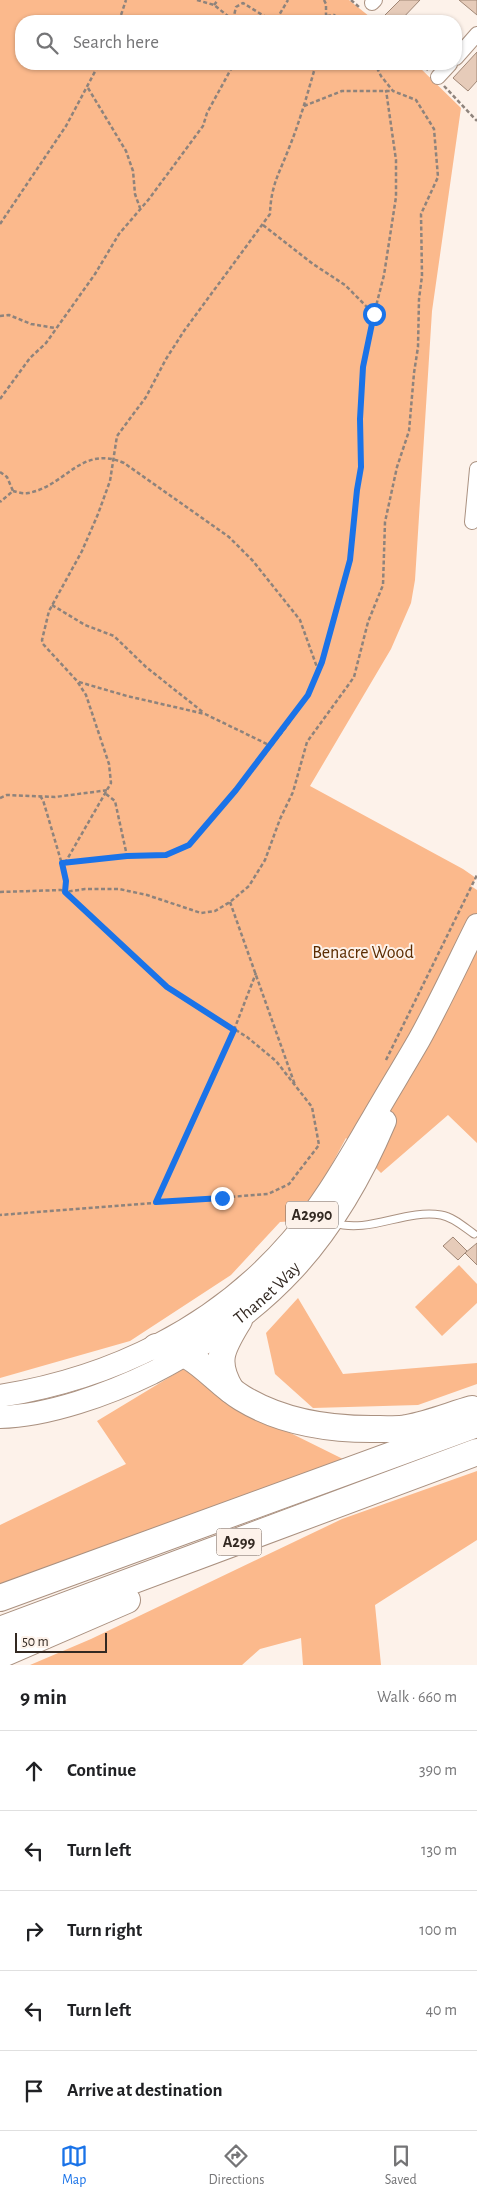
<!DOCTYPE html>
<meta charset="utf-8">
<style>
:root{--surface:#fff;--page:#f6f6f6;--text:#202124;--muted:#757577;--line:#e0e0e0;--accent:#1a73e8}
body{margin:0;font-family:"Alegreya Sans",sans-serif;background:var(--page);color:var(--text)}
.scale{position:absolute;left:15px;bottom:12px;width:92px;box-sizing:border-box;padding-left:5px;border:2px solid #332922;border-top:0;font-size:14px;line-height:18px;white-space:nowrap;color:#332922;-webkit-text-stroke:4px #fdf2ea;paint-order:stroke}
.stop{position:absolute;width:15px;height:15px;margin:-11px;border:4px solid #1a73e8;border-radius:50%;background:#fff}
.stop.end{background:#1a73e8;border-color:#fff;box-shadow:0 1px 5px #0008}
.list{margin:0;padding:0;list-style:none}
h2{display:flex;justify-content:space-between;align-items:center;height:65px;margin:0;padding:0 20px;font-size:21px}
h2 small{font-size:16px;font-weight:400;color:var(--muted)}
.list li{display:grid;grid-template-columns:32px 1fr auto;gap:15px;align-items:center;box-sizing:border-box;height:80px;padding:0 20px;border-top:1px solid var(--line)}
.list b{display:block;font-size:19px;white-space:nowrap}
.list em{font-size:16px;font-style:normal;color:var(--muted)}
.icon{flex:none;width:28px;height:28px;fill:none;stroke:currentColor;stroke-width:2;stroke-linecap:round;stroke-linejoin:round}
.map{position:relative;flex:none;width:477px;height:1665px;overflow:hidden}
.search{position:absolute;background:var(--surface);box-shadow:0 1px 4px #0004;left:15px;right:15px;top:15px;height:55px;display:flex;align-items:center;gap:12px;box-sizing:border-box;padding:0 18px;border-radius:20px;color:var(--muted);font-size:19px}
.sheet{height:465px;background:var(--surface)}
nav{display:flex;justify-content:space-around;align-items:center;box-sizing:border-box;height:70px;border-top:1px solid var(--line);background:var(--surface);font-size:14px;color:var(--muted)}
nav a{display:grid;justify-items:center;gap:2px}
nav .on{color:var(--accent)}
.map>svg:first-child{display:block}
.green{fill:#fbb98c}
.building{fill:#e6cbb9;stroke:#a08776}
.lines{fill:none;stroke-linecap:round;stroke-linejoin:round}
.lane-casing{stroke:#aa9180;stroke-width:9}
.street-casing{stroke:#aa9180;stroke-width:16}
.primary-casing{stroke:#aa9180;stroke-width:24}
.highway-casing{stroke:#aa9180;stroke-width:28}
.path{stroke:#8e837c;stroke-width:2.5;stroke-dasharray:4 2.5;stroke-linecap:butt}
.lane{stroke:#fff;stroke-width:7}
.street{stroke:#fff;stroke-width:14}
.primary{stroke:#fff;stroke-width:22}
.highway{stroke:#fff;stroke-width:26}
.route{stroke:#1a73e8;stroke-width:6}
.labels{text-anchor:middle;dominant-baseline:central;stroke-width:4;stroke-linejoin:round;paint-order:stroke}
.shield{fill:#fdf2ea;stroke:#70655e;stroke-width:1}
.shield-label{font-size:16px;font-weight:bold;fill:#332922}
.park-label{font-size:18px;fill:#5b2c01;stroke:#fdf2ea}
.street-label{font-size:18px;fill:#332922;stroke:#fdf2ea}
</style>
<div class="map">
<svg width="477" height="1665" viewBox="0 0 477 1665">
<rect width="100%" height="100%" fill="#fdf2ea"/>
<g class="green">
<path d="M0,0H349L375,21H21V64H416L461,108L432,311L415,580L411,603L391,649L310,786L463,869L476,878L471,886L477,890V1143L448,1115L381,1173L346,1138L318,1190L295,1221L280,1222L231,1275L130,1341L0,1378Z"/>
<path d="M459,1265L477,1284V1303L442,1336L415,1307Z"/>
<path d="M298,1298L343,1374L477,1363V1384L418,1405L313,1408L275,1374L266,1333Z"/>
<path d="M183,1369L250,1413L345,1460L0,1586V1525L126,1464L97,1421Z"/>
<path d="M477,1471V1540L375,1605L381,1665H303L301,1638L260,1649L242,1665H30L91,1639L342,1519Z"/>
</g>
<g class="building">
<path d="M400,0H420L400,21H379Z"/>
<path d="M459,0H477V15Z"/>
<path d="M477,52V81L468,91L453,78Z"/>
<path d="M453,1237L467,1251L458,1260L443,1246Z"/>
<path d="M477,1243V1265L465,1253Z"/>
</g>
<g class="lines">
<defs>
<path id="lane" d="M334,1223C369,1234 405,1209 441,1215C453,1217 464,1227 474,1234"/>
<g id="street">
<path d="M372,3L375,0"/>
<path d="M456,58L477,34"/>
<path d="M438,77L450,64"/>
<path d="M472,522L477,469"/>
</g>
<g id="primary">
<path d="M0,1396C112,1378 216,1328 291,1241C324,1204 348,1160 373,1118C388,1092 404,1066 419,1040C440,1002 458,963 477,925"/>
<path id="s1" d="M0,1417C48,1416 109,1394 152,1373C268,1313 334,1242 385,1121"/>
</g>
<g id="highway">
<path d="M156,1347C195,1348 211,1379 242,1398C283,1423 333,1430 380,1429C389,1429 398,1430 407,1428C429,1424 451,1415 472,1409"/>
<path d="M231,1390C213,1360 223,1347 239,1320"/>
<path d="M0,1598L477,1424"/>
<path d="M0,1630L477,1452"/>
<path d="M0,1655L127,1600"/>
</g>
</defs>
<use href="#lane" class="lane-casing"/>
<use href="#street" class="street-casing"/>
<use href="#primary" class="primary-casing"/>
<use href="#highway" class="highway-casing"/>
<g class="path">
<path d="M197,0L214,5L233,20"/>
<path d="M324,0L326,4V21"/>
<path d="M351,0L359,7"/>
<path d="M214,5L218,0"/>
<path d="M327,16L334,15L342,21"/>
<path d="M372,16L377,21"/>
<path d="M233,20L236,7L243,3L269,19L278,17L288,0"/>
<path d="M119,21L126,0"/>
<path d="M422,64L428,70"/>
<path d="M444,86L477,121"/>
<path d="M88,88L126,151L133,171L135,194L140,208"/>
<path d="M304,106L342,91H392"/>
<path d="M0,224L66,126L99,64"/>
<path d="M263,225L313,264L345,285L374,314"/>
<path d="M0,316L9,315L31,324L55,328"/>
<path d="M0,399L30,358L46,343L95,274L119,234L149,199L203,126L207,113L231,69V64"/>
<path d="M0,472L7,477L13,491L0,502"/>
<path d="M13,491C17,492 23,494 28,493C65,487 81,444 124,463L229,537L253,561L300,620L318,670"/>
<path d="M52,605L85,625L114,636L146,667L204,713"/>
<path d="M79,682L127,696L205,714L271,746"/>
<path d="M106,794L115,801L127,856"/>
<path d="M40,796L43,800L64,871L66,881L65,892L85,889H119L147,895L201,913L215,911L230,902L249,886L265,860L280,819L293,792L307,742L354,677L368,622L383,585L385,522L397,467L409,431L414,373L418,347L419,299L422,276L421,214L438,177L434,129L416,100L393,91L381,76L375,64"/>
<path d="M0,798L7,795L55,797L109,790"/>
<path d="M61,863L127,856L166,855L189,845L237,790L286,727L308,695L326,649L350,560L357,490L361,467L360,419L363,367L374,314L384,275L396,197V160L386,90"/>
<path d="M65,863L111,783L109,764L86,695L77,681L43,644L42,640L49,611L82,551L98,514L110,481L117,436L146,397L166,359L184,331L270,214C271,185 279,174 289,148C300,121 308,92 316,64"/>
<path d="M0,892L61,890L69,894L101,926L167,987L247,1037L276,1061L312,1107L319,1145L289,1184L268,1194L0,1215"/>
<path d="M230,902L295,1085"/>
<path d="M386,1060L477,875"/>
<path d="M157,1202L234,1030L256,973"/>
</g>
<use href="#lane" class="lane"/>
<use href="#street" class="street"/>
<use href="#primary" class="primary"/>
<use href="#highway" class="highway"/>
</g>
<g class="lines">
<path class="route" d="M222,1198L156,1202L234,1030L167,987L65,892L66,881L62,863L127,856L166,855L189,845L236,790L308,695L322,662L350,560L357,490L361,467L360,419L363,367L374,314"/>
</g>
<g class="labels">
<g class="shield">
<rect x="286" y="1201.5" width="52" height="27" rx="4"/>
<rect x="216.5" y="1528.5" width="45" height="27" rx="4"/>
</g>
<g class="shield-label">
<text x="312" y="1215">A2990</text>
<text x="239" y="1542">A299</text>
</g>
<g class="park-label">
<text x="363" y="953">Benacre Wood</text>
</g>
<g class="street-label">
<text stroke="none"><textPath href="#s1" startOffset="300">Thanet Way</textPath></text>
</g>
</g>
</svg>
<div class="scale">50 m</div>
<div class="stop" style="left:374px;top:314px"></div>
<div class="stop end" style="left:222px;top:1198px"></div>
<div class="search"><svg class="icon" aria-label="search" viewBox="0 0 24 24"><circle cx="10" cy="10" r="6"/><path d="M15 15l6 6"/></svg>Search here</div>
</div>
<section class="sheet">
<h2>9 min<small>Walk · 660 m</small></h2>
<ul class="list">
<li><svg class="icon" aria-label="ahead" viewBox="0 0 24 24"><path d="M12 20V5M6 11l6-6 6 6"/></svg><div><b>Continue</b></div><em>390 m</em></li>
<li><svg class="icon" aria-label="left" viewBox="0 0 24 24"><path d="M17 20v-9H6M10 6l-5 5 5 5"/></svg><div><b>Turn left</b></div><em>130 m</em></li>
<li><svg class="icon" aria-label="right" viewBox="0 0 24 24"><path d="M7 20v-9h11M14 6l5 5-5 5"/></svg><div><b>Turn right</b></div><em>100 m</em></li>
<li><svg class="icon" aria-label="left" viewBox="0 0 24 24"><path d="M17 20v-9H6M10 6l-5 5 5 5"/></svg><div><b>Turn left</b></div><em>40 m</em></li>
<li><svg class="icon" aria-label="arrive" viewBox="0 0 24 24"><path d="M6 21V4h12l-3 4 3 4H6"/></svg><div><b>Arrive at destination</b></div></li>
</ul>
</section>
<nav>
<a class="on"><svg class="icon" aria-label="map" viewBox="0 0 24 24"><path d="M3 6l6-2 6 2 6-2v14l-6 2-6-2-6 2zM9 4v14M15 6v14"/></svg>Map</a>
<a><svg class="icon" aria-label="directions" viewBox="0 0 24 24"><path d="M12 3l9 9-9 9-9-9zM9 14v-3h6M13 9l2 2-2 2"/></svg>Directions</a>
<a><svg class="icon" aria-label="saved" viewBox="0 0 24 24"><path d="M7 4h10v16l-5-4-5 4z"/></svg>Saved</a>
</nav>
